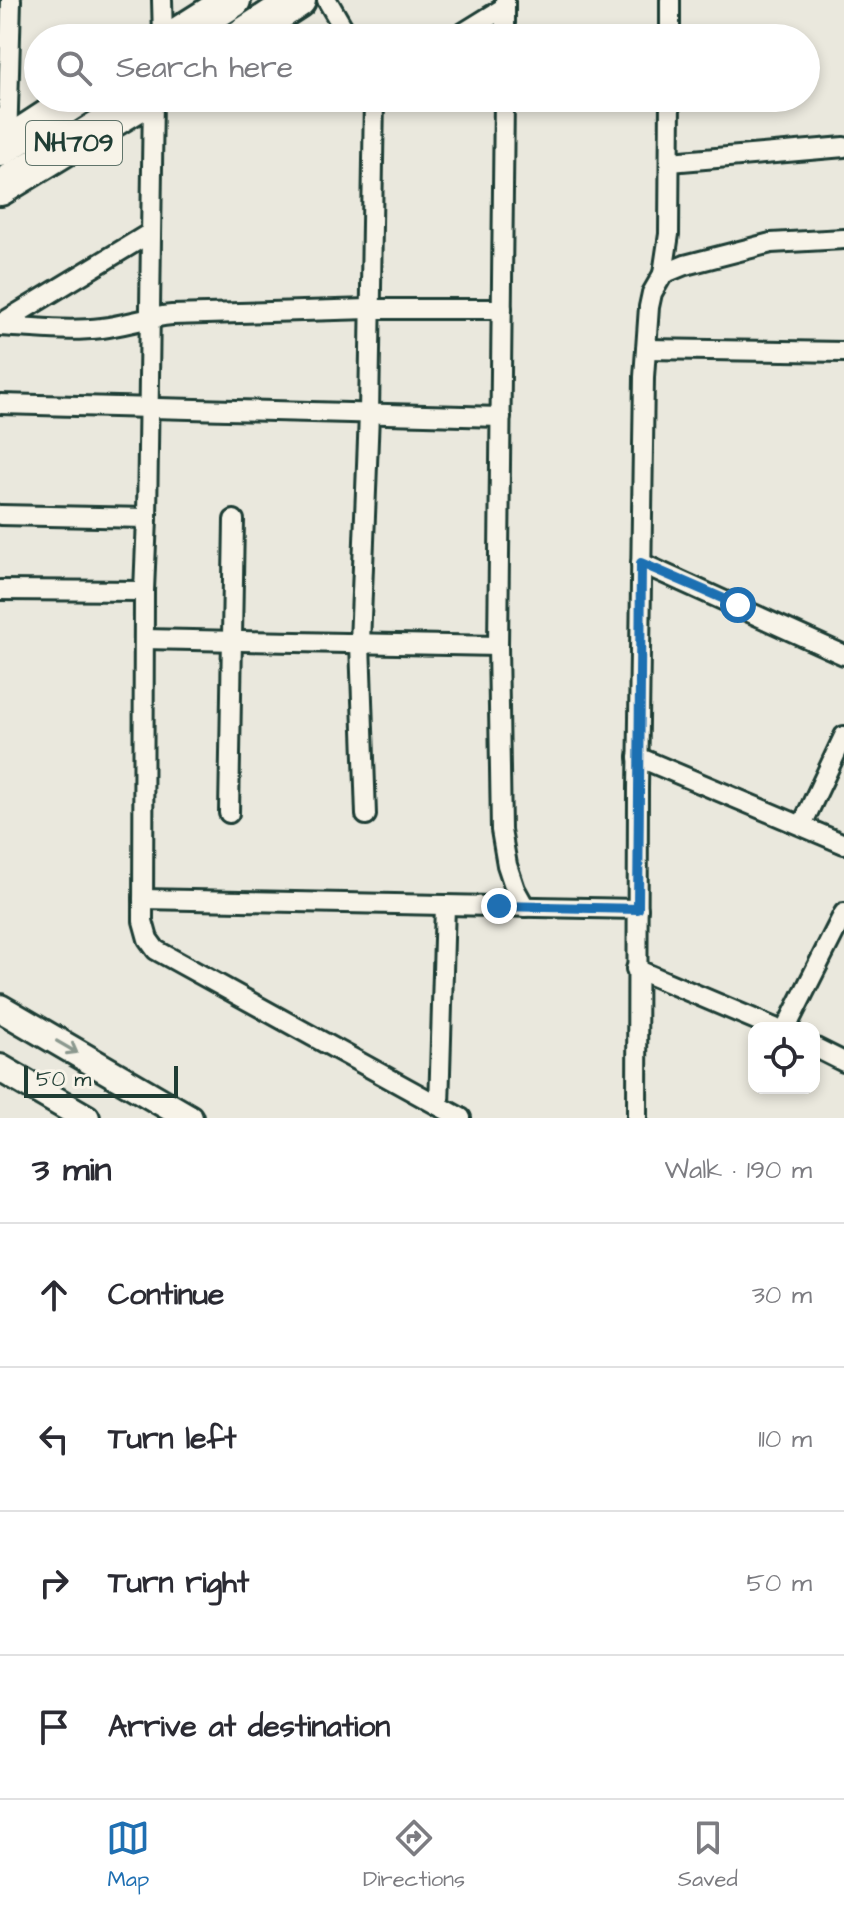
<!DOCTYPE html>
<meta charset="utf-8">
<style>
:root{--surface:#fff;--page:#f7f7f7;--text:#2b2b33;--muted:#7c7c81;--line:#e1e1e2;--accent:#1f6fb2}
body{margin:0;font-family:"Architects Daughter",sans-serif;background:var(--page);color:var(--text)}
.controls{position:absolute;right:24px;bottom:24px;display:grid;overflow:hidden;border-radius:16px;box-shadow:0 4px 12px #0003}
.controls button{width:72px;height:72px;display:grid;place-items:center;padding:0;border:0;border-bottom:2px solid var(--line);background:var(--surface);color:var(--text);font:40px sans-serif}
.scale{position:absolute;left:24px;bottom:20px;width:154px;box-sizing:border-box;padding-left:8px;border:4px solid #1f3d34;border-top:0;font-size:22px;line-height:28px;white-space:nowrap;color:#1f3d34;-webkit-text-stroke:6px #f7f3e8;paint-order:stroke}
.stop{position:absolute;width:24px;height:24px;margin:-18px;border:6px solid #1f6fb2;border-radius:50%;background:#fff}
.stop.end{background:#1f6fb2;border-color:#fff;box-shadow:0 2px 8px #0008}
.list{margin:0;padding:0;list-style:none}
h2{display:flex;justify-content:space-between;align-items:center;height:104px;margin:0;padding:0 32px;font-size:34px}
h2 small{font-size:26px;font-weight:400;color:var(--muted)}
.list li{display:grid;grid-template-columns:52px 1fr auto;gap:24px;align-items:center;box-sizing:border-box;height:144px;padding:0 32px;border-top:2px solid var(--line)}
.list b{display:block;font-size:30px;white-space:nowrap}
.list em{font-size:26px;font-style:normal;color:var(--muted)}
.icon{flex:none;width:44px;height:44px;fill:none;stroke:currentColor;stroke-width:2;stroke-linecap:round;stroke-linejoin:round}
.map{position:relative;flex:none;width:844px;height:1118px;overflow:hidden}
.search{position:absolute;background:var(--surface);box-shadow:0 4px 12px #0003;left:24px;right:24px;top:24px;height:88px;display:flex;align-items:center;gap:20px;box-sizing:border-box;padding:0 28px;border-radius:44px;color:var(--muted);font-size:30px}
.sheet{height:680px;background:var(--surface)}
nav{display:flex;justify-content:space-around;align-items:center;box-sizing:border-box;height:112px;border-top:2px solid var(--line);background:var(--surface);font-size:22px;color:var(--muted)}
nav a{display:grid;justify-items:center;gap:4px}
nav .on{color:var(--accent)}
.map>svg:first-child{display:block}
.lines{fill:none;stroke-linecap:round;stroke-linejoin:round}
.street-casing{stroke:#1f3d34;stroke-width:24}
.secondary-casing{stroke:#1f3d34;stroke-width:32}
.highway-casing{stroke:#1f3d34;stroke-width:40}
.street{stroke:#f7f3e8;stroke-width:18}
.secondary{stroke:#f7f3e8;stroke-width:26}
.highway{stroke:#f7f3e8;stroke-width:34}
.oneway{stroke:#8b988e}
.route{stroke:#1f6fb2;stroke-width:10}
.labels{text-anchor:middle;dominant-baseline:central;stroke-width:6;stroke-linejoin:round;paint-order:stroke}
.shield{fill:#f7f3e8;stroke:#60746a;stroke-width:2}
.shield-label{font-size:26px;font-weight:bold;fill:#1f3d34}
</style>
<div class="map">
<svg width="844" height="1118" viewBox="0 0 844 1118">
<rect width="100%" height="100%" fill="#eae8dd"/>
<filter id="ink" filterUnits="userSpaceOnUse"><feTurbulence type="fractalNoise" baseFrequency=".0125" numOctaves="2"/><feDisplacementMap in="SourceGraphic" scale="16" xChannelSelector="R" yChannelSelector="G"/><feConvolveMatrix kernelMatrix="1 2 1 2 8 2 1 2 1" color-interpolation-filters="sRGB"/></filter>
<g filter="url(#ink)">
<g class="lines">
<defs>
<g id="street">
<path d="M162,0L163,38"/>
<path d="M327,0L349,38"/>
<path d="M505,1V38"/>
<path d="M455,38L505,7"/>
<path d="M670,38V0"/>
<path d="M153,98L147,518L144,591L143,921L148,939L156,950L461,1118"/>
<path d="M504,98L498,646L501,830L507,865L515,889L525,907"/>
<path d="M7,144L11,0"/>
<path d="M670,162L844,147"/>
<path d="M663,274L669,234L670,98"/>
<path d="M0,324L150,233"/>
<path d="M0,326C34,328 69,332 102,328C126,325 148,317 172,315L369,309H502"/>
<path d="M646,349L844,352"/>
<path d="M0,404L501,417"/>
<path d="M0,515L147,518"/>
<path d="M641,563L844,655"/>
<path d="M0,590L144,591"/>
<path d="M144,639L498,646"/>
<path d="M638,757L844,844"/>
<path d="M229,813L234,520"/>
<path d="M366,815L360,643L369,414L374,98"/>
<path d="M802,825L844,736"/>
<path d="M143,899L638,909"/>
<path d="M636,969L775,1028"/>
<path d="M786,1028L844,913"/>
<path d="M814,1047L844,1062"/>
<path d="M439,1106L445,905"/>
<path d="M637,1118L638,789L644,377L649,307L652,293L663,274L685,265L771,243L844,239"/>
</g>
<g id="secondary">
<path d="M0,1008L189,1118"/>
<path d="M0,1068L86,1118"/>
</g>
<g id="highway">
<path d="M173,38L233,0"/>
<path d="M240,38L298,0"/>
<path d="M0,149L78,98"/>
<path d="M0,188L148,98"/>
</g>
</defs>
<use href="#street" class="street-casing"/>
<use href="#secondary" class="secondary-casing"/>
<use href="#highway" class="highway-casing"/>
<use href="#street" class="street"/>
<use href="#secondary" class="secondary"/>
<use href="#highway" class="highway"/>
</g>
<defs><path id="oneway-shaft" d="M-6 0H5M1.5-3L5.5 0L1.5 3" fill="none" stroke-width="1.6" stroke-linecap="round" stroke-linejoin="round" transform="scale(2)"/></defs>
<use class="oneway" href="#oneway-shaft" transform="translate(67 1047) rotate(30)"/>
</g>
<g class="lines" filter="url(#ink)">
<path class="route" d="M499,906L638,909L641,563L738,605"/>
</g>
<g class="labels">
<rect class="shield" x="26" y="121" width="96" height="44" rx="6"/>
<g class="shield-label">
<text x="74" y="143">NH709</text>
</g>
</g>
</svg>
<div class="controls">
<button><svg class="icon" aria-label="locate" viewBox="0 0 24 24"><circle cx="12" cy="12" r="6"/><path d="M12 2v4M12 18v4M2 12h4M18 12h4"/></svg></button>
</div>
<div class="scale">50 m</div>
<div class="stop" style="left:738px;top:605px"></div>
<div class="stop end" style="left:499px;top:906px"></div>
<div class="search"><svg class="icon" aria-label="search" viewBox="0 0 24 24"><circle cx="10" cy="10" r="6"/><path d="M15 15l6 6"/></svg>Search here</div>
</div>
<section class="sheet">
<h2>3 min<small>Walk · 190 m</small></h2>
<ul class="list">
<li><svg class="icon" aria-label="ahead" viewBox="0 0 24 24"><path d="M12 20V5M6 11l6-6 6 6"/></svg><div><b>Continue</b></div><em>30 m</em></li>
<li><svg class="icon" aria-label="left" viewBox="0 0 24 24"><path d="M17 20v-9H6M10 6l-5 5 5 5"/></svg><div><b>Turn left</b></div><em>110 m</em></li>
<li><svg class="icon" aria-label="right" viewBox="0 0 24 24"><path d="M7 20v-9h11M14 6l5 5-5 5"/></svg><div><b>Turn right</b></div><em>50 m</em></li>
<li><svg class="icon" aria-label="arrive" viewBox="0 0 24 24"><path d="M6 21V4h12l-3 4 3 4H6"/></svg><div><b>Arrive at destination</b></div></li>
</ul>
</section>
<nav>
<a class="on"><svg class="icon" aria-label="map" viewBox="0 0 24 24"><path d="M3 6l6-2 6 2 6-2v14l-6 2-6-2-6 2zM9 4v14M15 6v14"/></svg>Map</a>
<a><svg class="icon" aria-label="directions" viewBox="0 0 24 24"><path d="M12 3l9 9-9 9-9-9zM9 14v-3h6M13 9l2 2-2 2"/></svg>Directions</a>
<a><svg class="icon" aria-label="saved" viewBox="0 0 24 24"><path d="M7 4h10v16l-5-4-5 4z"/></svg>Saved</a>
</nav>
